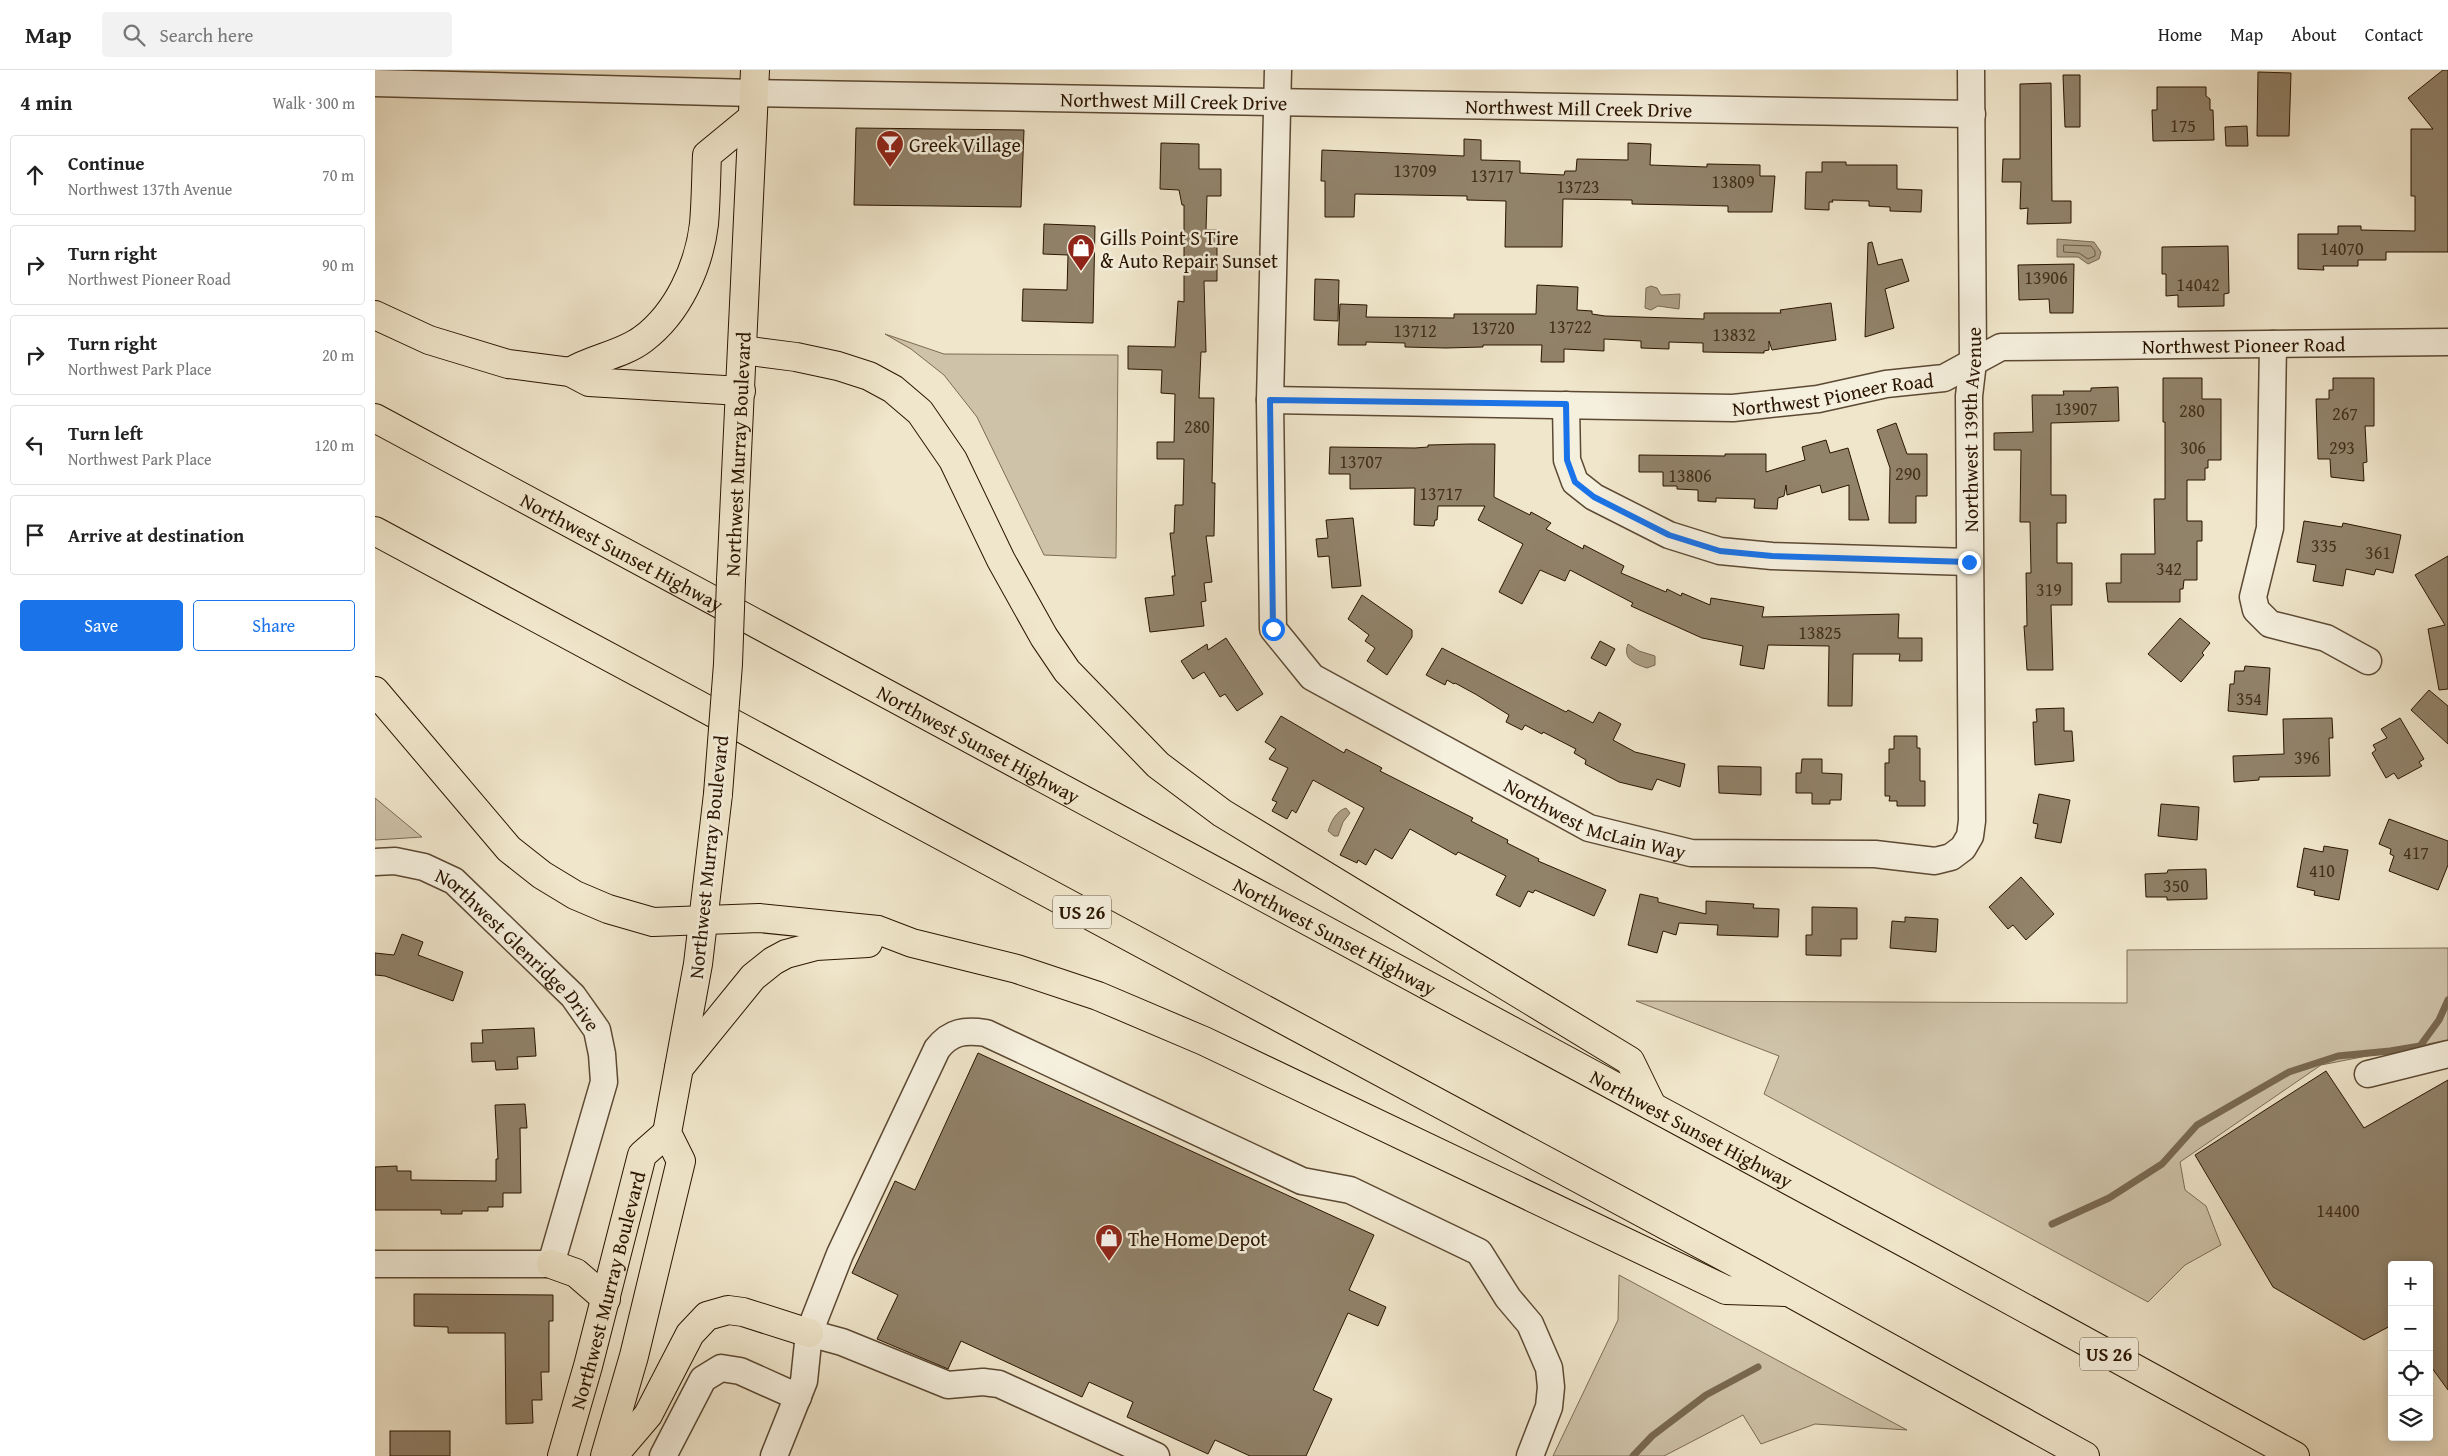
<!DOCTYPE html>
<meta charset="utf-8">
<style>
:root{--surface:#fff;--page:#f2f2f2;--text:#222;--muted:#767676;--line:#e0e0e0;--accent:#1a73e8}
body{margin:0;font-family:"Gentium Book Plus",serif;background:var(--page);color:var(--text)}
.controls{position:absolute;right:15px;bottom:15px;display:grid;overflow:hidden;border-radius:5px;box-shadow:0 2px 12px #0003}
.controls button{width:45px;height:45px;display:grid;place-items:center;padding:0;border:0;border-bottom:1px solid var(--line);background:var(--surface);color:var(--text);font:25px sans-serif}
.stop{position:absolute;width:15px;height:15px;margin:-11px;border:4px solid #1a73e8;border-radius:50%;background:#fff}
.stop.end{background:#1a73e8;border-color:#fff;box-shadow:0 1px 5px #0008}
.list{margin:0;padding:0;list-style:none}
h2{display:flex;justify-content:space-between;align-items:center;height:65px;margin:0;padding:0 20px;font-size:21px}
h2 small{font-size:16px;font-weight:400;color:var(--muted)}
.list li{display:grid;grid-template-columns:32px 1fr auto;gap:15px;align-items:center;box-sizing:border-box;height:80px;margin:0 10px 10px;padding:0 10px;border:1px solid var(--line);border-radius:5px}
.list b{display:block;font-size:19px;white-space:nowrap}
.list p{margin:0;font-size:16px;white-space:nowrap;color:var(--muted)}
.list em{font-size:16px;font-style:normal;color:var(--muted)}
.actions{display:flex;gap:10px;padding:15px 20px}
.actions a{flex:1;padding:11px 0;border:1px solid var(--accent);border-radius:5px;text-align:center;font-size:18px;color:var(--accent)}
.actions .main{background:var(--accent);color:#fff}
.icon{flex:none;width:28px;height:28px;fill:none;stroke:currentColor;stroke-width:2;stroke-linecap:round;stroke-linejoin:round}
.map{position:relative;flex:none;width:2073px;height:1386px;overflow:hidden}
header{display:flex;align-items:center;gap:30px;box-sizing:border-box;height:70px;padding:0 25px;background:var(--surface);border-bottom:1px solid var(--line)}
header strong{font-size:24px}
nav{display:flex;gap:28px;margin-inline-start:auto;font-size:18px}
.search{width:350px;height:45px;background:var(--page);display:flex;align-items:center;gap:12px;box-sizing:border-box;padding:0 18px;border-radius:5px;color:var(--muted);font-size:19px}
main{display:flex}
aside{flex:1;background:var(--surface)}
.map>svg:first-child{display:block}
.green{fill:#cec2a8;stroke:#7c6c54}
.water{fill:#ad9f86;stroke:#796850}
.lines{fill:none;stroke-linecap:round;stroke-linejoin:round}
.shore{stroke:#6c5a43;stroke-width:1}
.stream{stroke:#796850;stroke-width:7}
.building{fill:#91826a;stroke:#2a1500}
.minor-casing{stroke:#5c4933;stroke-width:29}
.major-casing{stroke:#2a1500;stroke-width:30}
.highway-casing{stroke:#2a1500;stroke-width:30}
.minor{stroke:#f5efdd;stroke-width:26}
.major{stroke:#f0e6cb;stroke-width:28}
.highway{stroke:#f0e6cb;stroke-width:28}
.major-bridge-casing{stroke:#2a1500;stroke-width:30;stroke-linecap:butt}
.major-bridge{stroke:#f0e6cb;stroke-width:28}
.route{stroke:#1a73e8;stroke-width:6}
.labels{text-anchor:middle;dominant-baseline:central;stroke-width:5;stroke-linejoin:round;paint-order:stroke}
.number-label{font-size:18px;fill:#44301a}
.shield{fill:#f5efdd;stroke:#675642;stroke-width:1}
.shield-label{font-size:19px;font-weight:bold;fill:#2a1500}
.street-label{font-size:20px;fill:#2a1500;stroke:#f5efdd}
.poi-label{font-size:20px;fill:#2a1500;stroke:#f5efdd;text-anchor:start}
</style>
<header>
<strong>Map</strong>
<div class="search"><svg class="icon" aria-label="search" viewBox="0 0 24 24"><circle cx="10" cy="10" r="6"/><path d="M15 15l6 6"/></svg>Search here</div>
<nav><a>Home</a><a>Map</a><a>About</a><a>Contact</a></nav>
</header>
<main>
<aside>
<h2>4 min<small>Walk · 300 m</small></h2>
<ul class="list">
<li><svg class="icon" aria-label="ahead" viewBox="0 0 24 24"><path d="M12 20V5M6 11l6-6 6 6"/></svg><div><b>Continue</b><p>Northwest 137th Avenue</p></div><em>70 m</em></li>
<li><svg class="icon" aria-label="right" viewBox="0 0 24 24"><path d="M7 20v-9h11M14 6l5 5-5 5"/></svg><div><b>Turn right</b><p>Northwest Pioneer Road</p></div><em>90 m</em></li>
<li><svg class="icon" aria-label="right" viewBox="0 0 24 24"><path d="M7 20v-9h11M14 6l5 5-5 5"/></svg><div><b>Turn right</b><p>Northwest Park Place</p></div><em>20 m</em></li>
<li><svg class="icon" aria-label="left" viewBox="0 0 24 24"><path d="M17 20v-9H6M10 6l-5 5 5 5"/></svg><div><b>Turn left</b><p>Northwest Park Place</p></div><em>120 m</em></li>
<li><svg class="icon" aria-label="arrive" viewBox="0 0 24 24"><path d="M6 21V4h12l-3 4 3 4H6"/></svg><div><b>Arrive at destination</b></div></li>
</ul>
<div class="actions"><a class="main">Save</a><a>Share</a></div>
</aside>
<div class="map">
<svg width="2073" height="1386" viewBox="0 0 2073 1386">
<rect width="100%" height="100%" fill="#f0e6cb"/>
<filter id="stains"><feTurbulence type="fractalNoise" baseFrequency=".004" numOctaves="4"/><feColorMatrix values="0 0 0 0 .2 0 0 0 0 .09 0 0 0 0 .02 0 0 0 .5 -.17"/></filter>
<radialGradient id="worn" r=".72"><stop offset=".6" stop-color="#630" stop-opacity="0"/><stop offset="1" stop-color="#630" stop-opacity=".3"/></radialGradient>
<g class="green">
<path d="M510,264L569,284L743,285L741,488L669,485L602,347L569,305L536,279Z"/>
<path d="M0,728L47,767L0,770Z"/>
<path d="M2073,878V970L1946,995L1805,1092L1810,1120L1831,1136L1846,1175L1810,1195L1773,1232L1389,1024L1404,986L1261,931L1752,933V880Z"/>
<path d="M1244,1205L1532,1360L1440,1354L1386,1374L1368,1345L1289,1386H1178L1243,1250Z"/>
</g>
<g class="water">
<path d="M1682,169L1719,172L1726,182L1724,189L1713,194L1703,187H1682Z"/>
<path d="M1276,216L1282,218L1286,225L1305,224L1304,239L1283,236L1276,240L1270,238L1271,218Z"/>
<path d="M1253,574L1264,581L1280,586V595L1272,598C1260,594 1247,589 1253,574Z"/>
<path d="M971,738L975,743L968,752L963,766H959L953,761C956,752 961,741 971,738Z"/>
</g>
<g class="lines">
<path class="shore" d="M1689,175L1716,176L1720,181V186L1713,189L1704,183L1689,182Z"/>
<g class="stream">
<path d="M1677,1154L1734,1128L1787,1094L1822,1055L1914,1002L1963,986L2015,981L2045,976L2064,950L2073,930"/>
<path d="M1258,1386L1277,1366L1331,1325L1383,1297"/>
</g>
</g>
<g class="building">
<path d="M2068,0H2073V182H2011V190H1983V196H1948L1949,200L1923,199V164H1963V156H1986V160L2040,161V126H2036V59H2058L2033,28Z"/>
<path d="M1883,2L1916,3L1914,66H1882Z"/>
<path d="M1688,5H1705V57H1690Z"/>
<path d="M1676,13L1677,131H1696V153L1652,154L1653,138L1645,139L1646,112H1627L1628,89H1645V14Z"/>
<path d="M1782,17H1831V26L1835,29V40H1838L1839,70L1778,71L1777,40H1782Z"/>
<path d="M1872,56L1873,76H1851L1850,57Z"/>
<path d="M481,58L649,60L646,137L479,135Z"/>
<path d="M1089,69L1106,70V90L1145,91V103L1189,105L1190,101H1201L1202,89L1253,90V73L1276,74L1275,95L1332,97V94L1385,95V106H1400L1397,142H1353V136L1257,134V130L1188,129L1187,177H1130L1131,131L1092,130V126L980,124L979,147H950V111H946L947,80L1089,86Z"/>
<path d="M786,73L824,74V99H846V126H832L831,160H842V211H829L831,282H826L824,328H839L837,413H840L839,466H831L837,512L829,513L831,531L826,532L829,556L775,562L770,528L799,525L797,506H800L795,463H799L800,435H808L809,389H782V372H799L800,324L786,323L787,300L753,299V276L800,277L803,231L809,232V135H807L804,120L785,119Z"/>
<path d="M1447,92H1471V95H1522V119L1547,120L1546,142L1515,141V137L1494,136V131L1457,130L1458,132H1454V140L1430,139L1431,102H1447Z"/>
<path d="M669,154L720,156L718,253L647,251L648,219L692,220L693,185L668,184Z"/>
<path d="M1497,172L1503,195L1527,189L1534,211L1510,219L1519,258L1490,267L1493,173Z"/>
<path d="M1853,176L1854,223L1849,224V236L1803,237V225L1791,226V204H1787V177Z"/>
<path d="M1699,194L1698,243H1675L1674,229L1644,230L1643,195Z"/>
<path d="M940,209L964,210L963,251L939,250Z"/>
<path d="M1162,215L1203,217L1202,240L1217,241V244L1230,246L1329,249V243H1406L1405,240L1456,233L1461,270L1397,280L1394,271V280L1389,281V283L1328,282V273L1294,272V279L1266,278V271L1229,269V281L1189,279V292H1166L1167,275H1108V277L1071,278L1030,277V273L991,272V275H963L965,234L992,235L991,247L1079,248V244H1161Z"/>
<path d="M1788,308H1827V329H1846V390H1833V398H1830V410H1812V451H1827V471H1822V510H1809L1808,519H1805V532H1733L1731,513H1746V484H1780L1779,429H1790V352H1788Z"/>
<path d="M1958,308H1999V356H1990L1992,392L1988,393L1989,411L1956,407L1955,389H1943L1941,329H1954V320H1958Z"/>
<path d="M1743,317L1744,351L1676,353V425H1691V453H1682V493H1697V535H1676L1678,600H1652L1649,556H1652L1651,503H1656L1655,452H1645L1646,380H1619V363L1658,362L1657,325H1689L1688,321H1716V318Z"/>
<path d="M1521,353L1532,384H1552V426H1541V453H1514L1515,398L1502,360Z"/>
<path d="M1451,370L1455,383L1473,378L1494,450H1474V415L1447,423L1445,415L1412,425L1411,415L1409,426L1403,428L1402,439L1379,438L1380,429L1341,428V432L1323,431V420L1302,419V416H1288V402H1264V385L1350,386V384H1391V402L1430,390L1427,377Z"/>
<path d="M1094,374H1120L1119,427L1155,445L1156,442L1176,453L1171,459L1208,479L1209,475L1249,496L1246,503L1291,522L1292,519L1306,526L1307,523L1335,535L1336,528L1389,537L1387,547L1524,544L1523,568H1547V591H1524L1525,584H1478L1477,636H1453L1454,576L1393,575L1389,599L1365,595L1368,576L1327,568L1256,536L1258,533L1195,500L1190,511L1165,500L1147,534L1124,522L1148,474L1103,450L1110,436H1063L1062,450H1060L1059,456L1039,455L1040,418L975,419V404H954L955,377L1040,378L1053,377V375Z"/>
<path d="M978,448L986,516L957,518L954,486L943,487L941,469L953,468L951,450Z"/>
<path d="M1929,451L1967,457L1968,453L2026,465L2018,503L2001,499L1999,505L1971,499L1968,516L1938,511L1941,495L1922,492Z"/>
<path d="M2073,486V619L2064,620L2053,559L2070,555L2040,505Z"/>
<path d="M987,525L1037,560V567L1012,605L992,591L1000,578L990,571L994,565L973,549Z"/>
<path d="M1805,548L1835,573L1827,583L1829,585L1806,612L1773,584Z"/>
<path d="M851,568L888,624L862,641L850,624L845,627L829,602L818,609L806,591L832,574L833,580Z"/>
<path d="M1225,571L1240,579L1231,596L1216,588Z"/>
<path d="M1067,578L1191,642L1193,640L1218,653L1224,642L1246,654L1238,670L1260,682L1310,694L1305,717L1282,709L1277,720L1244,712L1210,694L1211,690L1199,683L1201,679L1168,662L1167,664L1150,655L1147,660L1131,652L1134,645L1102,625L1080,613L1079,614L1072,610L1070,615L1051,605Z"/>
<path d="M1870,596L1895,598L1892,645L1853,641L1855,614H1859L1860,601H1869Z"/>
<path d="M2054,620L2073,636V674L2036,640Z"/>
<path d="M1689,638V661H1697L1699,691L1660,695L1658,652H1662L1661,639Z"/>
<path d="M906,646L969,683L971,679L1007,698L1005,701L1098,748L1096,751L1133,770L1132,773L1164,789L1163,791L1231,820L1219,846L1160,820L1158,823L1153,821L1145,837L1121,825L1131,806L1083,782L1081,785L1035,759L1017,789L1000,779L991,795L983,790L982,793L965,785L989,738L938,710L921,743L917,740L912,749L897,741L902,732L897,730L913,698L894,689L901,679L890,672Z"/>
<path d="M1957,648L1958,668H1954L1955,706L1884,707V710L1859,712L1858,686L1909,684L1908,649Z"/>
<path d="M2025,648L2049,689L2044,692L2047,696L2023,709L2019,703L2011,708L1997,683L2001,680L1998,675L2012,668L2006,659Z"/>
<path d="M1519,666H1542V678H1545V711H1550V736H1522V731H1514L1515,726H1510V693H1514V679H1519Z"/>
<path d="M1427,689H1447V703L1467,704L1466,730H1455V734H1437V723H1421V703H1426Z"/>
<path d="M1343,696L1386,697V725L1344,723Z"/>
<path d="M1664,724L1695,730L1686,773L1660,768L1663,754L1658,753Z"/>
<path d="M1786,734L1824,737L1822,770L1783,766Z"/>
<path d="M2014,749L2073,771V795L2063,820L2014,801L2019,786L2015,784L2016,779L2004,774Z"/>
<path d="M1949,776L1973,780L1964,830L1939,825L1940,821L1922,817L1929,778L1948,782Z"/>
<path d="M1831,799L1832,829L1792,830V827H1771L1770,804L1792,803L1793,800Z"/>
<path d="M1646,807L1679,844L1651,870L1638,855L1633,859L1614,837Z"/>
<path d="M1265,824L1283,828V832L1331,844V831L1379,834L1378,838L1404,839L1403,867L1342,865L1343,855L1304,853L1301,865L1288,861L1282,883L1253,875Z"/>
<path d="M1437,837L1482,838V869H1466V886L1431,885V865H1437Z"/>
<path d="M1530,847L1563,849L1561,882L1515,878L1517,851L1530,852Z"/>
<path d="M27,864L48,872L43,885L88,902L78,931L10,906L0,905V883L19,885Z"/>
<path d="M159,958L161,986L142,987L143,999L121,1000L120,991L97,992L96,973H108L107,960Z"/>
<path d="M603,983L999,1165L974,1220L1011,1237L1003,1256L973,1243L938,1320L957,1329L931,1386H875L840,1370L833,1384L752,1347L758,1332L714,1312L707,1327L586,1271L573,1299L502,1269L523,1225L477,1203L520,1111L540,1120Z"/>
<path d="M1951,1001L1989,1058L2073,1010V1320L2054,1294V1195H2017V1255L1989,1270L1898,1217L1820,1085Z"/>
<path d="M150,1034L152,1058H145L146,1123H128V1137H113V1141H87V1144H66V1140H0V1097L22,1096V1101H36V1110L121,1111V1089H123L120,1035Z"/>
<path d="M39,1224L178,1225V1251H174V1302H166L167,1330H157L158,1353L131,1354L130,1263H73V1257L39,1256Z"/>
<rect x="15" y="1361" width="60" height="25"/>
</g>
<g class="lines">
<defs>
<g id="minor">
<path id="s1" d="M903,0L895,330L898,559L937,607L1214,758L1316,783L1500,784L1560,791L1576,787L1588,778L1595,766L1597,751L1594,326L1598,292L1596,0"/>
<path id="s2" d="M0,13L378,23L1597,44"/>
<path d="M1898,274L1895,458L1878,527L1881,540L1895,554L1951,568L1993,591"/>
<path id="s3" d="M895,330L1358,338L1443,329L1511,314L1569,308L1626,277L2073,272"/>
<path d="M1191,335L1192,390L1200,412L1219,427L1294,465L1345,481L1397,486L1594,492"/>
<path id="s4" d="M0,792L20,791L49,797L79,811L198,926L222,960L227,984L229,1012L176,1194H0"/>
<path d="M1993,1004L2073,984"/>
<path d="M434,1263L467,1272L573,1315L608,1312L624,1314L781,1386"/>
<path d="M288,1386L328,1309L346,1298L365,1301L423,1327"/>
<path d="M399,1386L429,1311L434,1263L465,1184L562,979C576,961 590,960 611,963L927,1111L975,1120L1104,1182L1133,1228L1155,1254L1174,1298L1176,1317L1174,1337L1155,1386"/>
</g>
<g id="major">
<path id="s5" d="M356,510L380,0"/>
<path d="M176,1194L201,1203L231,1229"/>
<path id="s6" d="M187,1386L213,1296L267,1085L292,1063"/>
<path d="M230,1386L259,1286L306,1091L292,1063L323,894L343,724"/>
<path d="M238,1386L273,1345L315,1264L332,1246L353,1240L368,1242L434,1263"/>
</g>
<g id="highway">
<path d="M0,245L54,270L133,294L195,302L214,312L366,321"/>
<path d="M368,280L421,287L463,296L494,306L518,319L545,342L578,390L626,490L669,567L692,601L783,695L847,743L1255,991L1277,1036"/>
<path d="M195,302C218,288 247,285 268,269C303,243 324,196 329,154C331,131 331,108 332,85L377,48"/>
<path id="s7" d="M0,348L1547,1182L1920,1386"/>
<path d="M0,461L1374,1200L1710,1386"/>
<path d="M0,621L134,779L167,805L200,825L233,839L278,852L384,848L503,860L537,873L642,899L723,926L829,971L1351,1220L1410,1222"/>
<path d="M304,998L378,907L398,891L411,884L441,876L493,873"/>
</g>
</defs>
<use href="#minor" class="minor-casing"/>
<use href="#major" class="major-casing"/>
<use href="#highway" class="highway-casing"/>
<use href="#minor" class="minor"/>
<use href="#major" class="major"/>
<use href="#highway" class="highway"/>
<defs>
<path id="major-bridge" d="M343,724L353,594L356,510"/>
</defs>
<use href="#major-bridge" class="major-bridge-casing"/>
<use href="#major-bridge" class="major-bridge"/>
</g>
<g class="lines">
<path class="route" d="M898,559L895,330L1191,334L1192,390L1200,412L1219,427L1294,465L1345,481L1397,486L1594,492"/>
</g>
<defs>
<symbol id="bar-pin" viewBox="-11 -11 22 30"><path d="M0 17L-7.5 6A9.5 9.5 0 1 1 7.5 6Z" fill="#8f2418" stroke="#f5efdd"/><path d="M-6-5H6L.8 .8V4.5H3.5V6h-7V4.5H-.8V.8Z" fill="#fff"/></symbol>
<symbol id="shop-pin" viewBox="-11 -11 22 30"><path d="M0 17L-7.5 6A9.5 9.5 0 1 1 7.5 6Z" fill="#8f2418" stroke="#f5efdd"/><path d="M-5-2.5h2.3a2.7 3.5 0 0 1 5.4 0H5L5.5 6h-11ZM-1.5-2.5h3a1.5 2.3 0 0 0-3 0Z" fill="#fff"/></symbol>
</defs>
<g fill-rule="evenodd">
<use href="#bar-pin" x="499" y="58" width="32" height="43"/>
<use href="#shop-pin" x="690" y="162" width="32" height="43"/>
<use href="#shop-pin" x="718" y="1152" width="32" height="43"/>
</g>
<g class="labels">
<g class="number-label">
<text x="1808" y="55">175</text>
<text x="1040" y="100">13709</text>
<text x="1117" y="105">13717</text>
<text x="1358" y="111">13809</text>
<text x="1203" y="116">13723</text>
<text x="1967" y="178">14070</text>
<text x="1671" y="207">13906</text>
<text x="1823" y="214">14042</text>
<text x="1195" y="256">13722</text>
<text x="1118" y="257">13720</text>
<text x="1040" y="260">13712</text>
<text x="1359" y="264">13832</text>
<text x="1701" y="338">13907</text>
<text x="1817" y="340">280</text>
<text x="1970" y="343">267</text>
<text x="822" y="356">280</text>
<text x="1818" y="377">306</text>
<text x="1967" y="377">293</text>
<text x="986" y="391">13707</text>
<text x="1533" y="403">290</text>
<text x="1315" y="405">13806</text>
<text x="1066" y="423">13717</text>
<text x="1949" y="475">335</text>
<text x="2003" y="482">361</text>
<text x="1794" y="498">342</text>
<text x="1674" y="519">319</text>
<text x="1445" y="562">13825</text>
<text x="1874" y="628">354</text>
<text x="1932" y="687">396</text>
<text x="2041" y="782">417</text>
<text x="1947" y="800">410</text>
<text x="1801" y="815">350</text>
<text x="1963" y="1140">14400</text>
</g>
<g class="shield">
<rect x="678" y="825.5" width="58" height="33" rx="4"/>
<rect x="1705" y="1267.5" width="58" height="33" rx="4"/>
</g>
<g class="shield-label">
<text x="707" y="842">US 26</text>
<text x="1734" y="1284">US 26</text>
</g>
<g class="street-label">
<text stroke="none"><textPath href="#s2" startOffset="799">Northwest Mill Creek Drive</textPath></text>
<text stroke="none"><textPath href="#s2" startOffset="1204">Northwest Mill Creek Drive</textPath></text>
<text stroke="none"><textPath href="#s3" startOffset="984">Northwest Pioneer Road</textPath></text>
<text stroke="none"><textPath href="#s3" startOffset="564">Northwest Pioneer Road</textPath></text>
<text stroke="none"><textPath href="#s1" startOffset="1738">Northwest 139th Avenue</textPath></text>
<text stroke="none"><textPath href="#s5" startOffset="126">Northwest Murray Boulevard</textPath></text>
<text stroke="none"><textPath href="#s7" startOffset="281">Northwest Sunset Highway</textPath></text>
<text stroke="none"><textPath href="#s7" startOffset="686">Northwest Sunset Highway</textPath></text>
<text stroke="none"><textPath href="#s1" startOffset="939">Northwest McLain Way</textPath></text>
<text transform="translate(333 787) rotate(-84)">Northwest Murray Boulevard</text>
<text stroke="none"><textPath href="#s7" startOffset="1091">Northwest Sunset Highway</textPath></text>
<text stroke="none"><textPath href="#s4" startOffset="176">Northwest Glenridge Drive</textPath></text>
<text stroke="none"><textPath href="#s7" startOffset="1496">Northwest Sunset Highway</textPath></text>
<text stroke="none"><textPath href="#s6" startOffset="172">Northwest Murray Boulevard</textPath></text>
</g>
<g class="poi-label">
<text x="534" y="74">Greek Village</text>
<text x="725" y="167">Gills Point S Tire<tspan x="725" dy="23">&amp; Auto Repair Sunset</tspan></text>
<text x="753" y="1168">The Home Depot</text>
</g>
</g>
<rect width="100%" height="100%" filter="url(#stains)"/>
<rect width="100%" height="100%" fill="url(#worn)"/>
</svg>
<div class="controls">
<button>+</button>
<button>−</button>
<button><svg class="icon" aria-label="locate" viewBox="0 0 24 24"><circle cx="12" cy="12" r="6"/><path d="M12 2v4M12 18v4M2 12h4M18 12h4"/></svg></button>
<button><svg class="icon" aria-label="layers" viewBox="0 0 24 24"><path d="M12 4l9 5-9 5-9-5zM3 14l9 5 9-5"/></svg></button>
</div>
<div class="stop" style="left:898px;top:559px"></div>
<div class="stop end" style="left:1594px;top:492px"></div>
</div>
</main>
